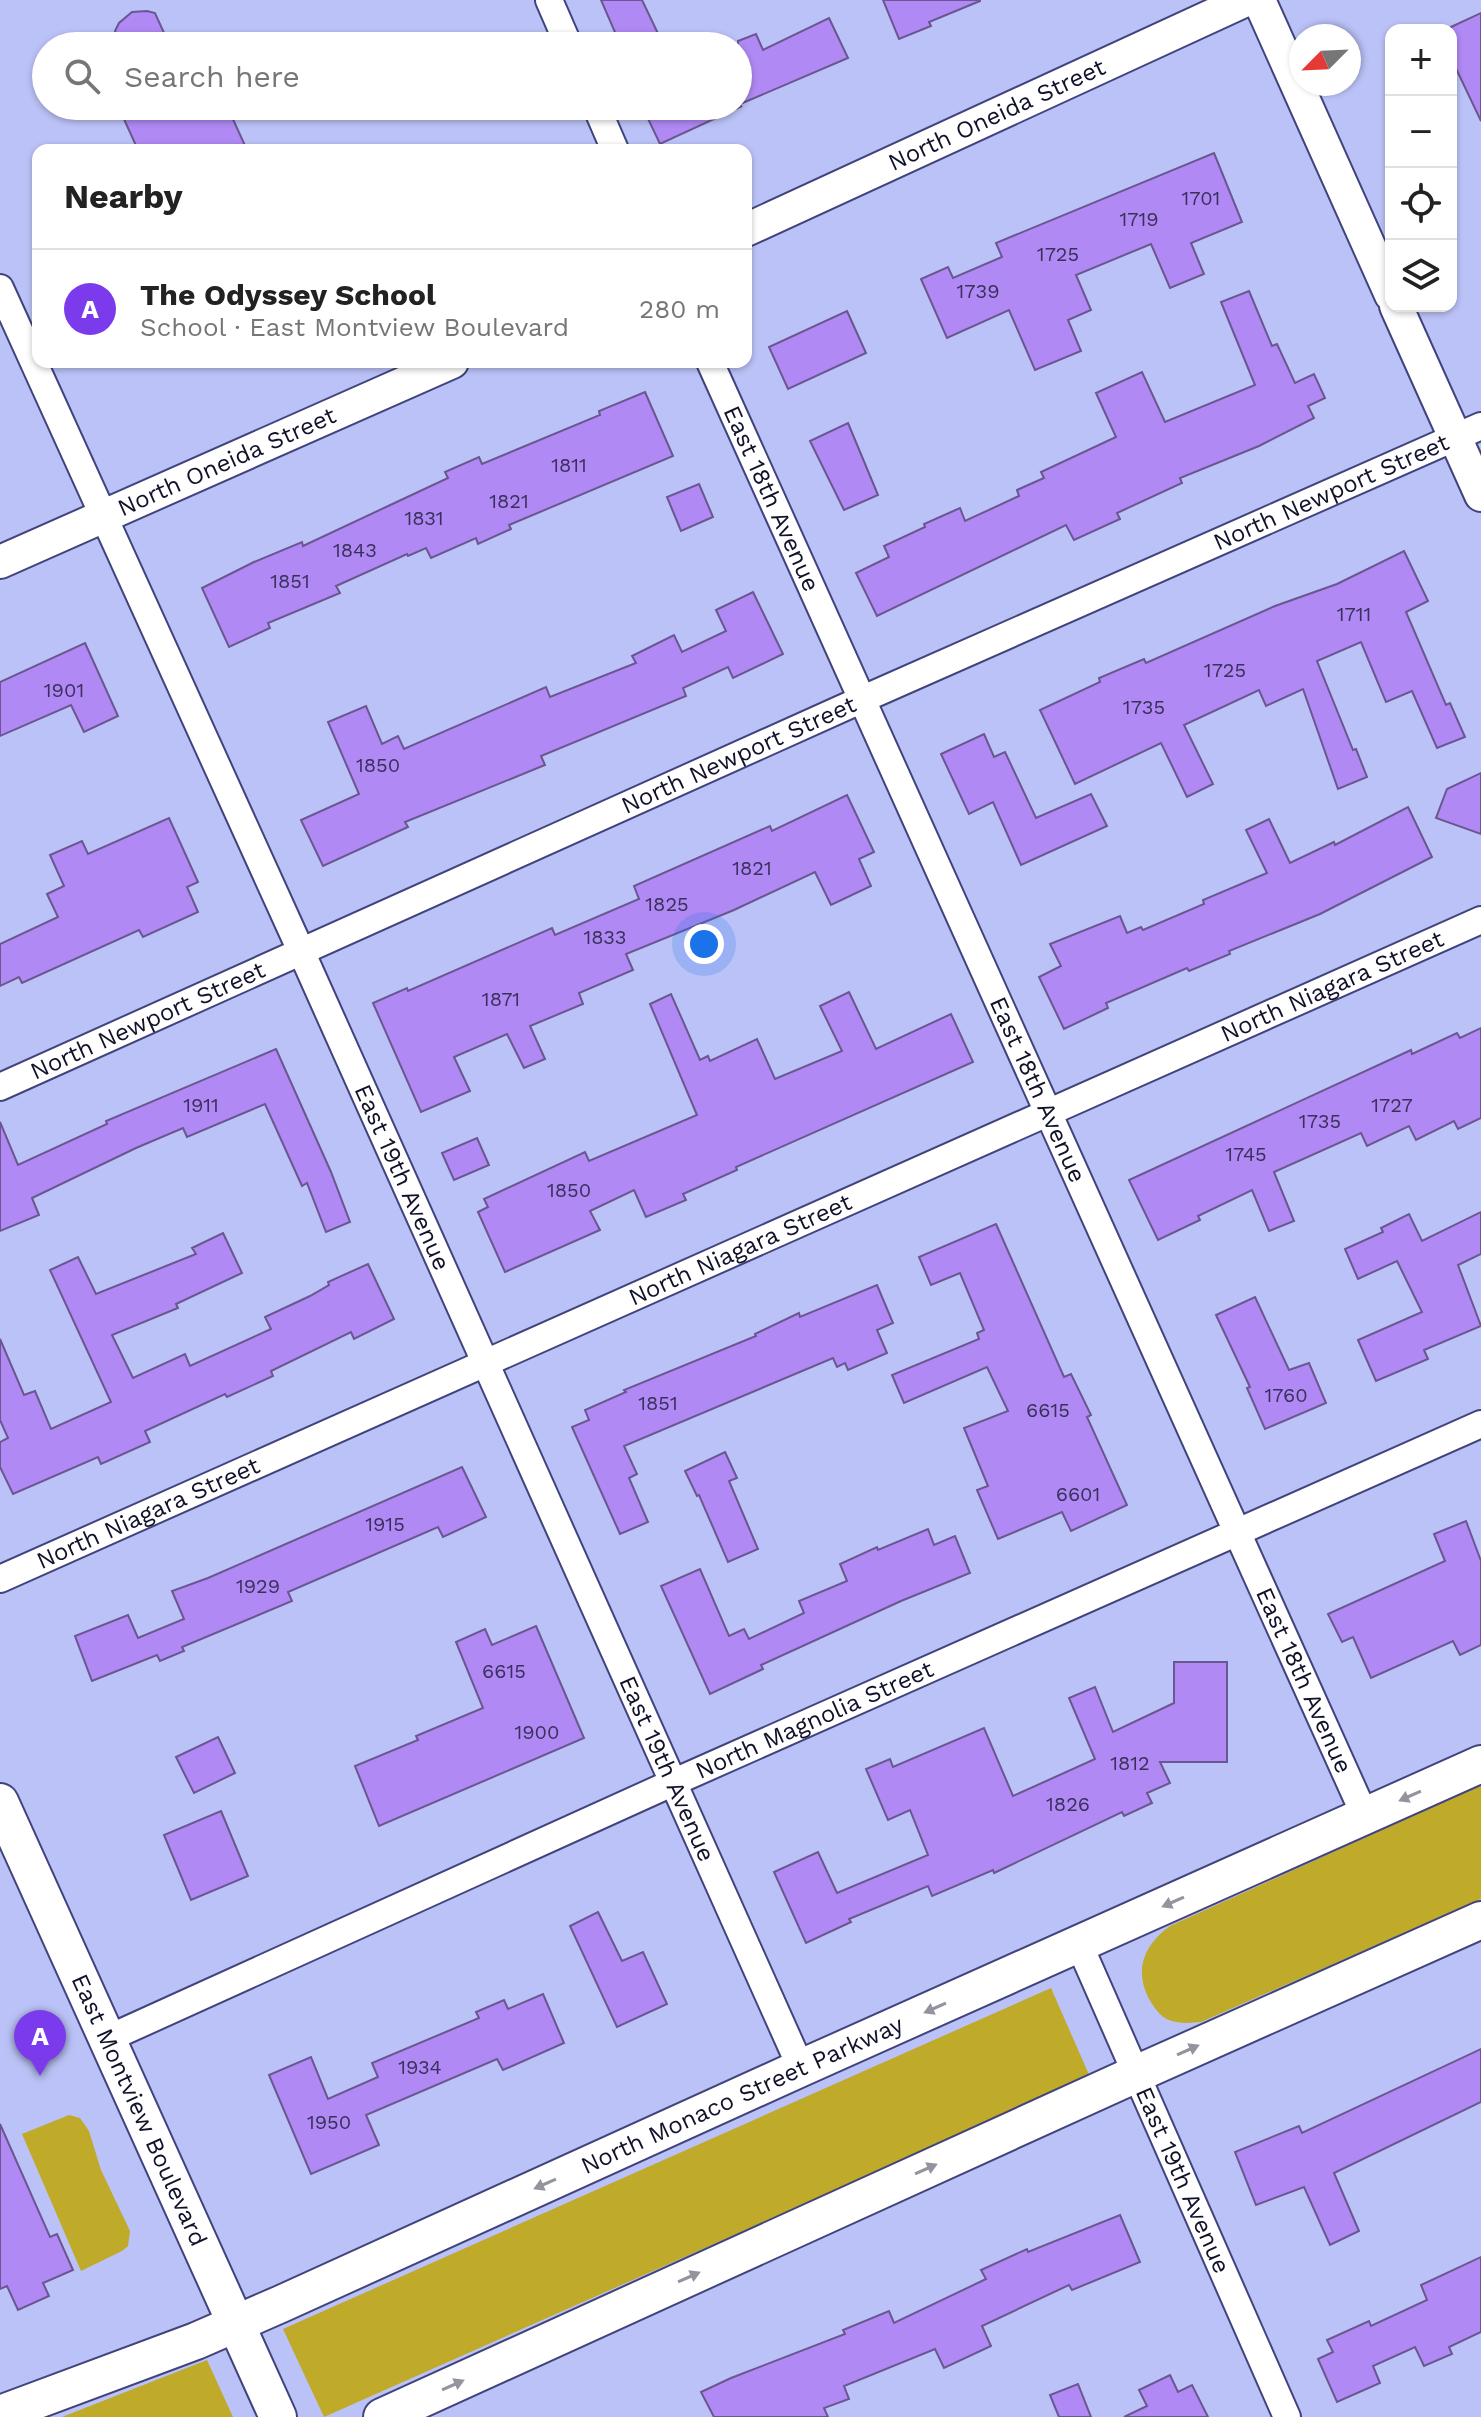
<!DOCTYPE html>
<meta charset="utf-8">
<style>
:root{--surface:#fff;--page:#f2f2f2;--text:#222;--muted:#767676;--line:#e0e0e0;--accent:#7c3aed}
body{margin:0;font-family:"Work Sans",sans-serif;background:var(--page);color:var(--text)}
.controls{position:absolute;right:24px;top:24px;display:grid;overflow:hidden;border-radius:16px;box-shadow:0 2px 6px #0004}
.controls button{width:72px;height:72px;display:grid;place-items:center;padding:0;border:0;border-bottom:2px solid var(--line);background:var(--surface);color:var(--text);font:40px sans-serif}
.compass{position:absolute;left:1289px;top:24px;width:72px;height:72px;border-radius:50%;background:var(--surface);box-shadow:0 2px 6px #0004;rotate:246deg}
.you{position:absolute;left:704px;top:944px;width:28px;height:28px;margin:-20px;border:6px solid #fff;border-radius:50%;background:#1a73e8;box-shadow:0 0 0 12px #1a73e833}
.badge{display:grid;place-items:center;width:52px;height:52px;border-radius:50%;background:var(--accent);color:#fff;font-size:26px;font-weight:700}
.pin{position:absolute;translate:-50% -66px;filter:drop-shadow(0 2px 4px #0008)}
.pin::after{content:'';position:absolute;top:42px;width:28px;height:24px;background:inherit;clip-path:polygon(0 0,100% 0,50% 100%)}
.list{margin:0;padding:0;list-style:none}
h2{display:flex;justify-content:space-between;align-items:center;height:104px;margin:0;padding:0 32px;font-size:34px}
h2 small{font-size:26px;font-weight:400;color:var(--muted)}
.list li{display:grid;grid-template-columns:52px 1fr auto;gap:24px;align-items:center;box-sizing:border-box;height:120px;padding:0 32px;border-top:2px solid var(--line)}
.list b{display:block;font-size:30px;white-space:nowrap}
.list p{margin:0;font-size:26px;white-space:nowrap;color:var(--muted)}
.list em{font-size:26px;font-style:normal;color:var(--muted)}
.icon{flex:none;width:44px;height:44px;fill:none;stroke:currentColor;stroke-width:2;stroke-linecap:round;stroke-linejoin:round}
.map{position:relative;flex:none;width:1481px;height:2417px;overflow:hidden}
.search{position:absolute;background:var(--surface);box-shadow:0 2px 6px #0004;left:32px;top:32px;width:720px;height:88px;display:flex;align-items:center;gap:20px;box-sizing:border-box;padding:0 28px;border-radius:44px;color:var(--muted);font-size:30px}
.panel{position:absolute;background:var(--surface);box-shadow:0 2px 6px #0004;left:32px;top:144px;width:720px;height:224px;border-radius:16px}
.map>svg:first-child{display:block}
.green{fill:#bfaa2a}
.building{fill:#b089f4;stroke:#6a5690;stroke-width:2}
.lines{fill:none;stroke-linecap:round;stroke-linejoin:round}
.minor-casing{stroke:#41447c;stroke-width:30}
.tertiary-casing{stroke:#41447c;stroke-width:36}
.secondary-casing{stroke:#41447c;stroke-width:40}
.minor{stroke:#fff;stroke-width:26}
.tertiary{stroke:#fff;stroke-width:32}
.secondary{stroke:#fff;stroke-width:36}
.oneway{fill:#94949f}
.labels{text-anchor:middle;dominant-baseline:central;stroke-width:7;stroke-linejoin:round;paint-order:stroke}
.number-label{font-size:20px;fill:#39305c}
.street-label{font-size:24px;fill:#111229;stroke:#bbc2f7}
</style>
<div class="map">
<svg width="1481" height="2417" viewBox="0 0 1481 2417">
<rect width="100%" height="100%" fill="#bbc2f7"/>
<g class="green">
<path d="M1481,1785V1899L1201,2022C1190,2023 1180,2024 1169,2020C1160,2017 1153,2006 1148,1997C1134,1968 1145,1944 1170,1926Z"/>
<path d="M1051,1988L1090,2077L324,2417L283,2329Z"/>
<path d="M69,2115L80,2118L89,2131L101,2170L130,2231L128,2246L122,2251L81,2271L22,2134Z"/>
<path d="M207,2360L233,2417H62Z"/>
</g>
<g class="building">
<path d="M601,0H642L664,46H621Z"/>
<path d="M883,0H980V1L929,22L931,26L899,39Z"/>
<path d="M147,11L155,13L170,46H122L115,31L119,23L132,12Z"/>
<path d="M1481,13V121L1451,58V27Z"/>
<path d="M829,18L848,58L738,105V41L756,34L763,50Z"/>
<path d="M118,106H227L247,150H138Z"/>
<path d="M642,106H742L660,144Z"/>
<path d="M1214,153L1242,222L1191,243L1204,274L1170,288L1151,244L1076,275L1091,310L1068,320L1081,351L1035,370L1009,310L947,338L921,279L948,267L953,278L1002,257L996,243Z"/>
<path d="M1249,291L1272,346L1277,344L1295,383L1314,374L1325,398L1308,406L1314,418L1259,446L1180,478L1182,483L1117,513L1120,519L1074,540L1066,525L877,616L856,573L889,557L884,546L925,527L924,524L960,508L965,521L1019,496L1017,490L1044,478L1041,472L1116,437L1096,393L1142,372L1165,422L1255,385L1221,302Z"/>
<path d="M847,311L866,353L788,389L769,347Z"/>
<path d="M645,392L673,456L509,525L511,529L478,544L476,538L431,558L426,548L408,556L407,554L336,586L340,593L268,623L270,628L229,647L202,588L254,562L302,542L303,546L386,507L448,478L445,472L479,457L482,464L600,415L599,411Z"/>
<path d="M848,423L878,495L844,510L810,441Z"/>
<path d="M699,484L713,517L681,531L667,497Z"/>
<path d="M1404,551L1428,601L1406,612L1446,705L1450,703L1465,737L1437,748L1412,691L1386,702L1361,642L1317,661L1353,750L1356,749L1367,777L1338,789L1303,689L1266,706L1259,690L1184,725L1213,784L1187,797L1161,743L1075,784L1040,710L1100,682L1099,678L1144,659L1146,663L1275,606L1337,584Z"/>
<path d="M753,592L783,654L733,678L728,667L683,688L686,696L541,756L545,765L405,822L408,827L323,866L301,820L359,794L328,722L366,706L382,744L398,736L404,749L546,687L550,697L636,663L632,656L674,635L682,652L726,631L716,610Z"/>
<path d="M85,643L118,716L84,732L71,705L0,736V682Z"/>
<path d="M984,734L994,757L1005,752L1036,818L1091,794L1107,826L1021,865L993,802L969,814L941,754Z"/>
<path d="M1481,773V834L1436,818L1447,789Z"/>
<path d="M847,795L874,852L859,859L871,886L831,905L815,872L734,910L626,954L633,970L579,993L583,1004L530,1026L545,1059L524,1068L507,1034L454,1057L470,1091L421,1112L373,1003L407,988L408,991L552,928L555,935L639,899L634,886L770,826L772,831Z"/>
<path d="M1408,807L1432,857L1320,914L1229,951L1230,954L1189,971L1187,968L1106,1003L1108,1008L1064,1029L1039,977L1061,966L1050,944L1120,916L1127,933L1141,927L1143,930L1204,904L1203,900L1267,873L1246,830L1269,819L1290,863L1334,842L1335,845Z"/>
<path d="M169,818L198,882L187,887L198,912L143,937L139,930L22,983L19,977L0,986V944L58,917L47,894L64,886L50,855L82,841L88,854Z"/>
<path d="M849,992L876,1049L951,1014L973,1062L736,1167L737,1170L683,1194L686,1200L646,1217L634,1190L590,1211L600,1230L505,1272L478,1212L488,1207L484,1199L585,1152L589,1161L697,1115L650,1004L671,994L700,1060L708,1056L710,1061L757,1039L775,1079L842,1051L820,1006Z"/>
<path d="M1481,1028V1118L1458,1129L1454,1121L1416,1140L1409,1126L1367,1146L1361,1133L1274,1172L1294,1221L1269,1231L1252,1190L1198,1216L1200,1220L1158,1240L1129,1180L1411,1050L1412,1054L1457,1033L1460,1038Z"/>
<path d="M276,1049L331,1172L350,1222L326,1232L307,1183L302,1186L265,1104L187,1137L183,1128L136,1148L32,1198L39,1215L0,1231V1122L18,1165L107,1124L106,1121Z"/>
<path d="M477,1138L489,1165L454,1180L442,1153Z"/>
<path d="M1481,1212V1254L1458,1265L1481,1326L1424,1350L1428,1359L1376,1381L1358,1340L1422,1312L1397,1261L1358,1279L1345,1249L1383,1232L1381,1228L1409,1214L1422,1241Z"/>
<path d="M996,1224L1064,1377L1071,1374L1091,1415L1087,1417L1127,1505L1071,1531L1062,1512L998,1539L977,1490L988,1486L964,1428L1008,1411L987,1367L904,1403L892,1375L979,1339L977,1333L984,1330L960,1273L931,1285L919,1257Z"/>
<path d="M223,1233L242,1273L176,1304L178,1308L112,1335L133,1378L185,1354L190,1366L271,1329L265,1317L310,1296L329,1285L328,1282L368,1264L394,1319L354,1339L351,1332L271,1371L273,1376L227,1397L225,1394L145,1431L150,1442L101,1464L98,1457L13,1494L0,1467V1442L8,1438L0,1420V1339L24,1395L35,1391L51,1429L111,1402L50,1270L78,1257L96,1294L196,1254L192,1248Z"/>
<path d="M877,1285L893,1323L877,1330L887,1353L848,1370L845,1363L837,1367L833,1358L624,1446L637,1474L629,1478L648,1522L620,1534L572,1427L589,1420L585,1410L626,1392L624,1390L756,1336L755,1334L799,1313L800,1317Z"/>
<path d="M1255,1297L1289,1370L1309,1363L1326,1403L1265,1429L1247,1388L1250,1387L1216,1315Z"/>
<path d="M725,1452L737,1478L729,1481L758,1549L728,1562L699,1495L697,1496L685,1471Z"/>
<path d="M462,1467L486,1517L443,1537L438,1527L288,1592L292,1601L182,1647L184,1651L160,1661L157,1655L92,1681L75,1636L128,1615L138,1638L184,1619L172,1591L208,1578Z"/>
<path d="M1466,1521L1481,1561V1645L1460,1655L1453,1641L1371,1678L1353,1637L1342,1642L1328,1614L1445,1561L1434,1534Z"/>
<path d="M928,1529L934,1545L955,1536L970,1573L901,1601L761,1665L763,1669L710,1694L661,1586L700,1569L729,1636L744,1629L749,1639L804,1613L799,1601L847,1581L840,1564L877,1547L878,1550Z"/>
<path d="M536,1626L584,1738L379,1826L355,1766L418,1740L416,1736L483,1708L456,1642L485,1629L492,1645Z"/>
<path d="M1174,1662H1227V1762H1160L1170,1783L1147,1793L1152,1803L1124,1816L1122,1812L994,1873L993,1870L932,1896L928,1886L849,1919L851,1922L806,1943L774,1872L818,1852L837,1893L928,1855L910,1810L888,1820L866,1769L890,1759L893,1767L984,1728L1013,1796L1095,1759L1069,1698L1095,1687L1113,1732L1174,1703Z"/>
<path d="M218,1737L235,1773L194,1793L176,1757Z"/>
<path d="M221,1811L248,1876L191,1900L164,1835Z"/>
<path d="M598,1912L622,1961L643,1952L667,2004L617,2027L570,1926Z"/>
<path d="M543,1994L564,2043L503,2070L497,2059L366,2115L379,2145L311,2174L269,2075L311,2057L328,2099L378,2077L372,2063L479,2018L476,2012L504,2000L508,2009Z"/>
<path d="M1481,2049V2102L1334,2173L1359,2231L1330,2245L1304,2187L1256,2205L1235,2152L1299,2126L1302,2133Z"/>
<path d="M0,2124L50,2237L57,2234L73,2270L43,2283L49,2296L18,2310L7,2286L0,2289Z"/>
<path d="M1120,2215L1140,2262L1072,2290L1069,2285L982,2326L991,2346L944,2368L935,2349L844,2386L849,2399L824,2408L828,2417H714L701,2392L731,2378L845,2334L843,2330L889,2311L894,2323L986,2279L981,2270L1027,2249L1028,2252Z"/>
<path d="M1481,2257V2332L1449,2347L1452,2354L1424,2366L1415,2347L1373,2366L1380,2383L1337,2402L1318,2359L1333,2352L1327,2340L1369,2321L1371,2326L1427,2300L1421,2285Z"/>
<path d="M1170,2375L1178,2392L1192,2385L1208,2417H1124L1147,2406L1139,2390Z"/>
<path d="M1078,2384L1091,2417H1059L1050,2395Z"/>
</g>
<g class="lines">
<defs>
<g id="minor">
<path d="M549,0L569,46"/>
<path d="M596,106L615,150"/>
<path id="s1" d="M0,288L301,951L801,2068"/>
<path id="s2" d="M710,362L1365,1816"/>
<path id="s3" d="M0,1087L863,699L1481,426"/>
<path id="s4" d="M0,1579L1481,920"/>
<path id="s5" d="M1079,1944L1287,2417"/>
<path id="s6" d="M107,2039L672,1783L1481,1424"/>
</g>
<g id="tertiary">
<path d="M1259,0L1391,295"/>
<path id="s7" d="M746,230L1246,0"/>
<path d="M1396,306L1481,495"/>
<path id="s8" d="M0,562L452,362"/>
</g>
<g id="secondary">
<path id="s9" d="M0,1802L278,2417"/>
<path id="s10" d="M0,2414L196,2341L281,2304L801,2068L1481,1764"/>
<path d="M382,2417L1136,2074L1481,1920"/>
</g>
</defs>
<use href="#minor" class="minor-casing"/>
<use href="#tertiary" class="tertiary-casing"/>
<use href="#secondary" class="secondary-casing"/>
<use href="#minor" class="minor"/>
<use href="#tertiary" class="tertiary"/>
<use href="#secondary" class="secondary"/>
</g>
<defs><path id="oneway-solid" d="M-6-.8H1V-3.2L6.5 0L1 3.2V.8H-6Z" transform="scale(2)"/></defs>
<g class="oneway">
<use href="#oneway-solid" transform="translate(1410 1796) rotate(156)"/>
<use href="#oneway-solid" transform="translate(1173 1902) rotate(156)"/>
<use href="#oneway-solid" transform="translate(935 2008) rotate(156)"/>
<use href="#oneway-solid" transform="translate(1188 2050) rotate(-24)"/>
<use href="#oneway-solid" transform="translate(926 2169) rotate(-24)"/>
<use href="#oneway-solid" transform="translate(545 2184) rotate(156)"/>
<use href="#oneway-solid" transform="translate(689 2277) rotate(-24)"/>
<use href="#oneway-solid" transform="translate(453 2385) rotate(-24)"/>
</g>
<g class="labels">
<g class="number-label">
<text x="1201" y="198">1701</text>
<text x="1139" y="219">1719</text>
<text x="1058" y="254">1725</text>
<text x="978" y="291">1739</text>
<text x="569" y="465">1811</text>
<text x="509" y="501">1821</text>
<text x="424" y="518">1831</text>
<text x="355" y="550">1843</text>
<text x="290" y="581">1851</text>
<text x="1354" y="614">1711</text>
<text x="1225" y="670">1725</text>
<text x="64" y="690">1901</text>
<text x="1144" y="707">1735</text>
<text x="378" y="765">1850</text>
<text x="752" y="868">1821</text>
<text x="667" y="904">1825</text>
<text x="605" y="937">1833</text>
<text x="501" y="999">1871</text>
<text x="201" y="1105">1911</text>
<text x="1392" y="1105">1727</text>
<text x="1320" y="1121">1735</text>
<text x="1246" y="1154">1745</text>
<text x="569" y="1190">1850</text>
<text x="1286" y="1395">1760</text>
<text x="658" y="1403">1851</text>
<text x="1048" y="1410">6615</text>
<text x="1078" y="1494">6601</text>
<text x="385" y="1524">1915</text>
<text x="258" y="1586">1929</text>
<text x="504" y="1671">6615</text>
<text x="537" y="1732">1900</text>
<text x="1130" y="1763">1812</text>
<text x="1068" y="1804">1826</text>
<text x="420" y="2067">1934</text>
<text x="329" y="2122">1950</text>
</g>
<g class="street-label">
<text stroke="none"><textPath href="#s7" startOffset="276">North Oneida Street</textPath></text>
<text stroke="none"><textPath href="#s8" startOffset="248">North Oneida Street</textPath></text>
<text stroke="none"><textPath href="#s3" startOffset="1458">North Newport Street</textPath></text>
<text stroke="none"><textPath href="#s2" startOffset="150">East 18th Avenue</textPath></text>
<text stroke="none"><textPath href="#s3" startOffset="810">North Newport Street</textPath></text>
<text stroke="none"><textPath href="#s4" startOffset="1458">North Niagara Street</textPath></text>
<text stroke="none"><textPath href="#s3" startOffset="162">North Newport Street</textPath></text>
<text stroke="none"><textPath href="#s2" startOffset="798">East 18th Avenue</textPath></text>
<text stroke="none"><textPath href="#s1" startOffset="976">East 19th Avenue</textPath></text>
<text stroke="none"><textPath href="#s4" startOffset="810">North Niagara Street</textPath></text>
<text stroke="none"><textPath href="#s4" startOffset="162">North Niagara Street</textPath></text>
<text stroke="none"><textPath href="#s2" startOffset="1446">East 18th Avenue</textPath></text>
<text stroke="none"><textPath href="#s6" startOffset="776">North Magnolia Street</textPath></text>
<text stroke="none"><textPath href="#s1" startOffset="1624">East 19th Avenue</textPath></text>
<text stroke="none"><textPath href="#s10" startOffset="808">North Monaco Street Parkway</textPath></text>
<text stroke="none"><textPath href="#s9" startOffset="338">East Montview Boulevard</textPath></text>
<text stroke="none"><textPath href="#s5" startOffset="258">East 19th Avenue</textPath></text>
</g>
</g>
</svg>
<div class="controls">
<button>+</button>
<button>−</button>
<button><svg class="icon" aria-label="locate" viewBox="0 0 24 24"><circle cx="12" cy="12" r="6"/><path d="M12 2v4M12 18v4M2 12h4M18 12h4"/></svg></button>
<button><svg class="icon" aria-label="layers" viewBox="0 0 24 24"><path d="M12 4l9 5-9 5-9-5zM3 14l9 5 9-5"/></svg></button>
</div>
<svg class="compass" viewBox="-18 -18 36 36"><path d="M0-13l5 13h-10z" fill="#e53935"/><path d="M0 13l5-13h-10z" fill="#767676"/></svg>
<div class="you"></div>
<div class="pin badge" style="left:40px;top:2076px">A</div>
<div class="search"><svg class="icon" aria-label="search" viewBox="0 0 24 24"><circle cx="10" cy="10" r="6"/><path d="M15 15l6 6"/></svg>Search here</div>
<section class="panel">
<h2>Nearby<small></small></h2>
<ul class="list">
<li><span class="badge">A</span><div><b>The Odyssey School</b><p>School · East Montview Boulevard</p></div><em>280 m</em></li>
</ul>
</section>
</div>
